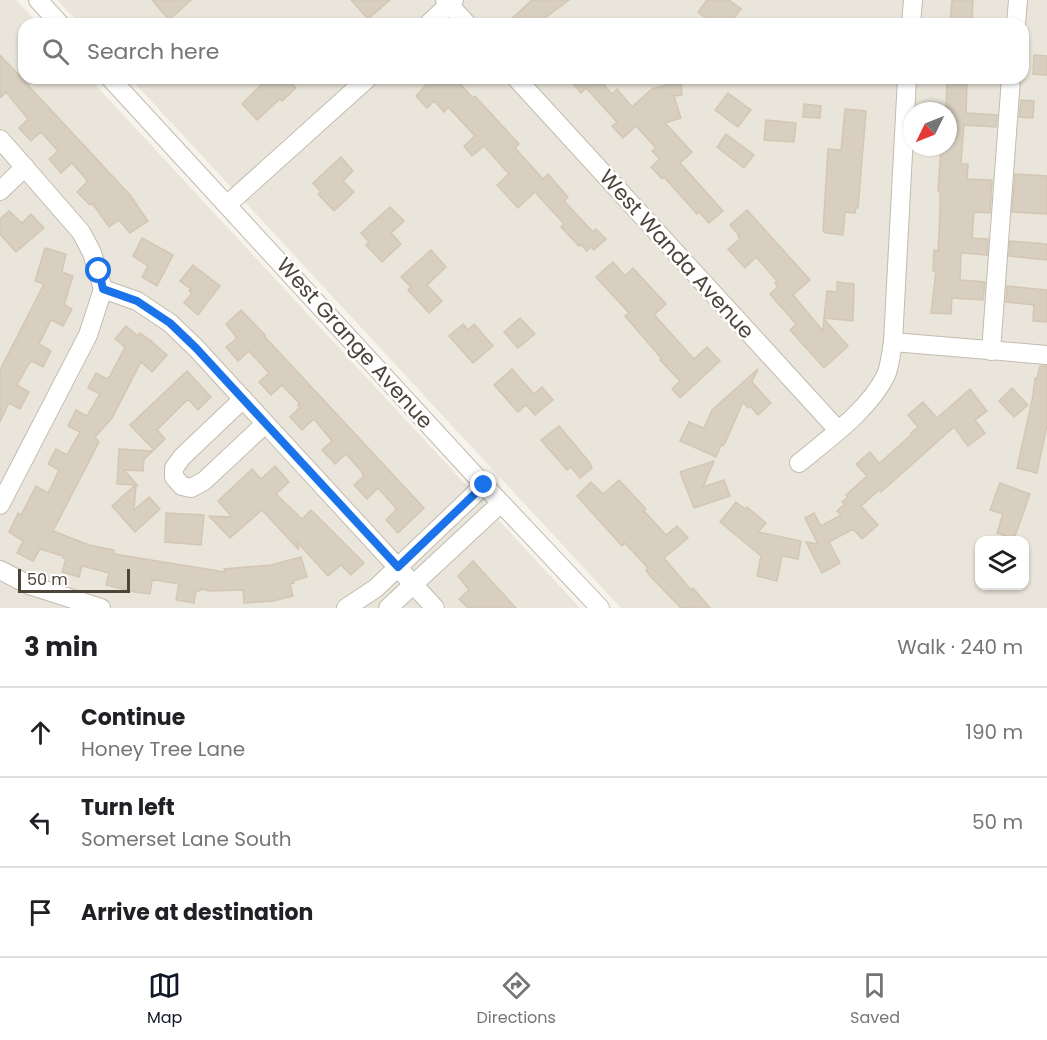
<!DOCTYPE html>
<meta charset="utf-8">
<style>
:root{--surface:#fff;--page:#f6f6f6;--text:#202124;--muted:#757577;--line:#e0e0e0;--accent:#111827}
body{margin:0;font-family:Poppins,sans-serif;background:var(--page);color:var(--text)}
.controls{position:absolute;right:18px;bottom:18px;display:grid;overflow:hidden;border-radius:12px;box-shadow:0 2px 4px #0004}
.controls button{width:54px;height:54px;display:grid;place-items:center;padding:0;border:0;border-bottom:2px solid var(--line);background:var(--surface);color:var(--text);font:30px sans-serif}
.compass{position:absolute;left:903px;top:102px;width:54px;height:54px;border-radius:50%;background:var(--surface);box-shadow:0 2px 4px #0004;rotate:227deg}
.scale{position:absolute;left:18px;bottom:15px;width:112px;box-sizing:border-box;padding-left:6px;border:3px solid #4b4439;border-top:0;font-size:16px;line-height:21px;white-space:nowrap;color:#4b4439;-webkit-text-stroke:4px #fff;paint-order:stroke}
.stop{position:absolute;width:18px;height:18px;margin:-14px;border:4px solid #1a73e8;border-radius:50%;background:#fff}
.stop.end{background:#1a73e8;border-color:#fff;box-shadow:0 2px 6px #0008}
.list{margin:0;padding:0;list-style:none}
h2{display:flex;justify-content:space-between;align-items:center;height:78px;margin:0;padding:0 24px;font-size:26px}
h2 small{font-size:20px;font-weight:400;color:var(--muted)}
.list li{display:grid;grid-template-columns:39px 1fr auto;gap:18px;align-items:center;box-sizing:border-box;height:90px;padding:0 24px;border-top:2px solid var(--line)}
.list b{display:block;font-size:22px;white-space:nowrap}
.list p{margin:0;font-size:20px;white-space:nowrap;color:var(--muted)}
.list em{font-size:20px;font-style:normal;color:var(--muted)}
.icon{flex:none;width:33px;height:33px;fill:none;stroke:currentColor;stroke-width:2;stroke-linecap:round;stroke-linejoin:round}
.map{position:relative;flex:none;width:1047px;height:608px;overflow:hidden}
.search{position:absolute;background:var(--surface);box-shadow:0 2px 4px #0004;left:18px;right:18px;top:18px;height:66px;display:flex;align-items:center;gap:15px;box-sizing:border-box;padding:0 21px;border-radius:18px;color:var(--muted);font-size:22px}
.sheet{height:348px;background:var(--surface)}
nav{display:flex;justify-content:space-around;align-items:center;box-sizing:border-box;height:84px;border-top:2px solid var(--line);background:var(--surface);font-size:16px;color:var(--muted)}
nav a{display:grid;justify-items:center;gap:3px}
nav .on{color:var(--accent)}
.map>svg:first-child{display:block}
.residential{fill:#eae5da;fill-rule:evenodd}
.building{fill:#d8cfc1;stroke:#d3c7b4;stroke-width:1.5}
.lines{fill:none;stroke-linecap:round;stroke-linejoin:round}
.minor-casing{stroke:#c2bbae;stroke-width:20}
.minor{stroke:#fff;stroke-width:18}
.route{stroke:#1a73e8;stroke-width:8}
.labels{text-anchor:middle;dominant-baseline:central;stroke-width:5;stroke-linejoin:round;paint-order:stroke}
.street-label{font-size:21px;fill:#4b4439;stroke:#fff}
</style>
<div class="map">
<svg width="1047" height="608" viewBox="0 0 1047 608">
<rect width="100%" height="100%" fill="#f6f3ec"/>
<g class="residential">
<path d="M0,0H16L39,24H24V78H89L580,608H0Z"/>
<path d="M57,0H1047V608H621L130,78H1023V24H80ZM912,111H948V147H912ZM980,540H1024V586H980Z"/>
</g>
<g class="building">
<path d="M152,0H191L169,20Z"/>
<path d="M351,0H390L368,19Z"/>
<path d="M532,0H569L537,24H506Z"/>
<path d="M707,0H729L741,9L729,24H713L698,12Z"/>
<path d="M952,0H973L972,24H950Z"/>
<path d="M0,55L130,195L148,221L130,233L119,220L109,227L92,203L90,205L77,192L87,182L86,179L72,163L61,173L49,159L58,151L41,132L31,141L19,128L28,119L6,92L0,98Z"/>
<path d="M1034,55L1047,56V75L1033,74Z"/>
<path d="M268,78H287L296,88L282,101L280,99L257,120L242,104Z"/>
<path d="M432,78H455L473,98L475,96L519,144L515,148L543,179L548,174L568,197L564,201L593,232L596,229L606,239L594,250L591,247L587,251L581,245L579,246L561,227L564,224L535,192L518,208L497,185L509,174L484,146L472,156L464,146L475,136L448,107L444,112L434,101L427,108L416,96Z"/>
<path d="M568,78H598L612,94L617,89L632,107L652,89L681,81L682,95L674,96L681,118L665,123L692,152L680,163L723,211L709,223L699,212L697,214L664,177L662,179L651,167L660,159L652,151L656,148L636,126L623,138L612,126L617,122L586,88L581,93Z"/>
<path d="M947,81L967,82L966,113L997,115L996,127L964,125L961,162V164H968L967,179L992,180L990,213L974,212L972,238L988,239L987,255L961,253L960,280L985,282L983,300L952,298L951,314L931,313L936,271H933L934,250L938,251L940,211V191H938L941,147H948V108H946Z"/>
<path d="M728,93L751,110L738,127L715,110Z"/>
<path d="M1021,100L1034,101L1033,118L1019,117Z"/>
<path d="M804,104L821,106L820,118L803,117Z"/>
<path d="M845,109L866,111L858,208L856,207L855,213L845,212L843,235L826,233L823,231L828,149L841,150Z"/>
<path d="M766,120L796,123L794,142L764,140Z"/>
<path d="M726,134L754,155L744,168L717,147Z"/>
<path d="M341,157L353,171L343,181L354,192L334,211L318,194L321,192L313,183Z"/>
<path d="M1015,174L1047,176V214L1012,212Z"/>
<path d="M390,207L404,221L391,233L401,244L382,262L366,245L369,242L361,233Z"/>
<path d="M747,210L810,280L793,295L823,331L824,319L848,346L824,368L790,330L796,324L770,294L778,287L775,283L777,281L756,257L745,268L728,249L740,239L738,236L739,235L730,225Z"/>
<path d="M9,211L22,223L31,214L44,228L16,252L0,234V219Z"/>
<path d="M142,238L173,255L157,286L142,277L148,266L133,256Z"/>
<path d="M1010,241L1047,244V260L1009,256Z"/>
<path d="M45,248L66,254L62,272L73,276L64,305L72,309L63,326L51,320L39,344L51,351L43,367L32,361L28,365L17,385L29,392L20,409L9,403L0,422V370L44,284L35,281Z"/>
<path d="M431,250L446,267L427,285L442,301L429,313L408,290L411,287L401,277Z"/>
<path d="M613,262L625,276L633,268L666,304L655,314L657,318L694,359L707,347L720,361L680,398L672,389L680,381L660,360L662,359L625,316L629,313L596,277Z"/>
<path d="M193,265L220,286L198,315L184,303L192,293L189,291L191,289L180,281Z"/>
<path d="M837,282L854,284L853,321L824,318L827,291L837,292Z"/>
<path d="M1007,286L1047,290V322L1033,321L1034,305L1006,302Z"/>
<path d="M241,310L265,335L264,336L424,508L398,533L386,520L396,510L395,507L378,488L367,499L354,485L364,476L362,474L363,473L346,454L335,464L322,450L332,441L314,419L302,430L290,417L300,407L298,405L299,403L282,385L271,395L259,382L269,373L249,351L238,361L226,347L237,338L226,324Z"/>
<path d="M520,318L535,334L518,348L504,332Z"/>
<path d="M463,324L468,330L474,324L493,346L473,363L449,336Z"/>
<path d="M126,326L138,336L140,333L150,340L167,355L152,372L141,362L112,418L95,437L99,442L53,531L89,545L114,550V554L225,572L224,569L271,565L301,557L307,577L293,581L294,583L290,584L293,596L273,601L244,603L243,590L210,591L200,589V591H196L194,603L176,600L179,584L156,580L152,581L150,594L135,592L106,585L109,573L82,566L79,577L62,572L66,559L63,558V556L40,549L33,561L17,553L23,541L9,532L18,513L21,515L36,486L48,493L59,470L48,464L56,449L67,455L80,432L68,426L76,410L87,416L100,394L88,388L96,373L107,379L110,376L125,347L115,339Z"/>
<path d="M1040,366H1047V425L1037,473L1017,468L1033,396L1035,378H1037Z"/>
<path d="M512,369L534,394L542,387L553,400L535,415L526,405L518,412L494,385Z"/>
<path d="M758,369L752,382L771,403L758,415L750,406L748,408L743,402L726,441L723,446L721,445L716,457L680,441L689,422L704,428L712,410Z"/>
<path d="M187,371L211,397L198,410L189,400L186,401L157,430L165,439L154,450L130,425Z"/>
<path d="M1012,388L1028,405L1014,417L999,401Z"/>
<path d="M970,389L987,411L975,420L985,433L968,446L954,427L881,492L879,490L861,506L878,525L862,539L853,529L829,542L840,563L822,573L806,542L818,544L805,518L814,513L821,526L841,515L837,511L845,504L842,502L848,497L846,495L867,476L856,464L870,452L879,463L882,461L912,434L911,433L918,427L908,415L923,402L937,418Z"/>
<path d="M559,426L590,463L592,468L580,478L571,467L567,470L541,440Z"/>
<path d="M119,449L153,451L144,459L143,471L124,470L138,486L136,485L134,510L149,497L160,509L135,532L112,506L135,485L117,484Z"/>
<path d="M714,461L703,487L724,480L730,496L694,508L680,472Z"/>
<path d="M275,466L289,482L276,494L302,519L311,510L364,563L351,575L341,565L328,576L297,542L299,550L262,510L230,538L209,516L232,517L218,501L252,469L261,479Z"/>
<path d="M619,480L646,509L644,511L666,535L677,526L688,538L664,558L691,590L693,588L710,608H681L652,578L646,570L648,568L625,543L622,546L577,496L591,482L603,494Z"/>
<path d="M1000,483L1030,494L1014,539L997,533L1003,514L990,510Z"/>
<path d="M736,502L745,509L747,507L766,523L758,532L801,541L798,559L782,556L777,581L757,576L761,556L720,522Z"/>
<path d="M166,513L204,515L201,545L165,542Z"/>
<path d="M473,561L516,608H468L459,599L469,590L458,576Z"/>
</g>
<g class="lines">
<defs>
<g id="minor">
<path d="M38,0L60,24"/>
<path d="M445,0L467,24"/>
<path d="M428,24L454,0"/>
<path d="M911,24L913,0"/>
<path d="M1016,24L1018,0"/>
<path d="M110,78L484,485L600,608"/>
<path d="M516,78L838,430"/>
<path d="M0,139L81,232L92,253L103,289"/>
<path d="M0,191L25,167"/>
<path d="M228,204L368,78"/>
<path d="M103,289L137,301L170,323L196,348L435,608"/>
<path d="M893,342L1047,355"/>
<path d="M991,351L1011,78"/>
<path d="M243,399L182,457L174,468V477L182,486L191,488L204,481L265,424"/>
<path d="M799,463C828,439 870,409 886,375C890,366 891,353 893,342L907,78"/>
<path d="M0,505L88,335L103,289"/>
<path d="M0,570L29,585L101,608"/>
<path d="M346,608L376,588L484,485"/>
<path d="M388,608L501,503"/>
</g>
</defs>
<use href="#minor" class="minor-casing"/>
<use href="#minor" class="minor"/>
</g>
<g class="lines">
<path class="route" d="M99,271L103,289L137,301L170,323L196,348L398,567L484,485"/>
</g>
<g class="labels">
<g class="street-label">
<text transform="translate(677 254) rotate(48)">West Wanda Avenue</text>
<text transform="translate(355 343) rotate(48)">West Grange Avenue</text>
</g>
</g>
</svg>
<div class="controls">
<button><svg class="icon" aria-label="layers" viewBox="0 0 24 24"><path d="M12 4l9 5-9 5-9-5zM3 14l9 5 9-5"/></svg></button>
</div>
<svg class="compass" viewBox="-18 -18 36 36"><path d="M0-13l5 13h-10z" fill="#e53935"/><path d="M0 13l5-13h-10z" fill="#757577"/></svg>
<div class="scale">50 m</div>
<div class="stop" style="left:99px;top:271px"></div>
<div class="stop end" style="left:484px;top:485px"></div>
<div class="search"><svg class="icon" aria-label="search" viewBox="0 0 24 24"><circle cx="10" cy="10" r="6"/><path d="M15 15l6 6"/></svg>Search here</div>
</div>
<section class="sheet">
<h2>3 min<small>Walk · 240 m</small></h2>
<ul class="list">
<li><svg class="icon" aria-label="ahead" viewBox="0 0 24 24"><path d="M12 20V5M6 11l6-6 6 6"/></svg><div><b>Continue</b><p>Honey Tree Lane</p></div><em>190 m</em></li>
<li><svg class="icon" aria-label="left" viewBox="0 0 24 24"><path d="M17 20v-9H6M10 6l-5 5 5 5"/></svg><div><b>Turn left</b><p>Somerset Lane South</p></div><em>50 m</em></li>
<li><svg class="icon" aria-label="arrive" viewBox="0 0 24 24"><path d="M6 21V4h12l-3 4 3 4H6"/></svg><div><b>Arrive at destination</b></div></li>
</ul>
</section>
<nav>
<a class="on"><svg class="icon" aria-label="map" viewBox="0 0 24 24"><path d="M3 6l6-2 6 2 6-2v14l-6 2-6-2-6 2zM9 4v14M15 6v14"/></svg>Map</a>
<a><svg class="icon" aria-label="directions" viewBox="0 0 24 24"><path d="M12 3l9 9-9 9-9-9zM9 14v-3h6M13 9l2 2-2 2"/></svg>Directions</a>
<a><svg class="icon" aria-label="saved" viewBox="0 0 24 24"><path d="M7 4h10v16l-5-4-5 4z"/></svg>Saved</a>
</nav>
